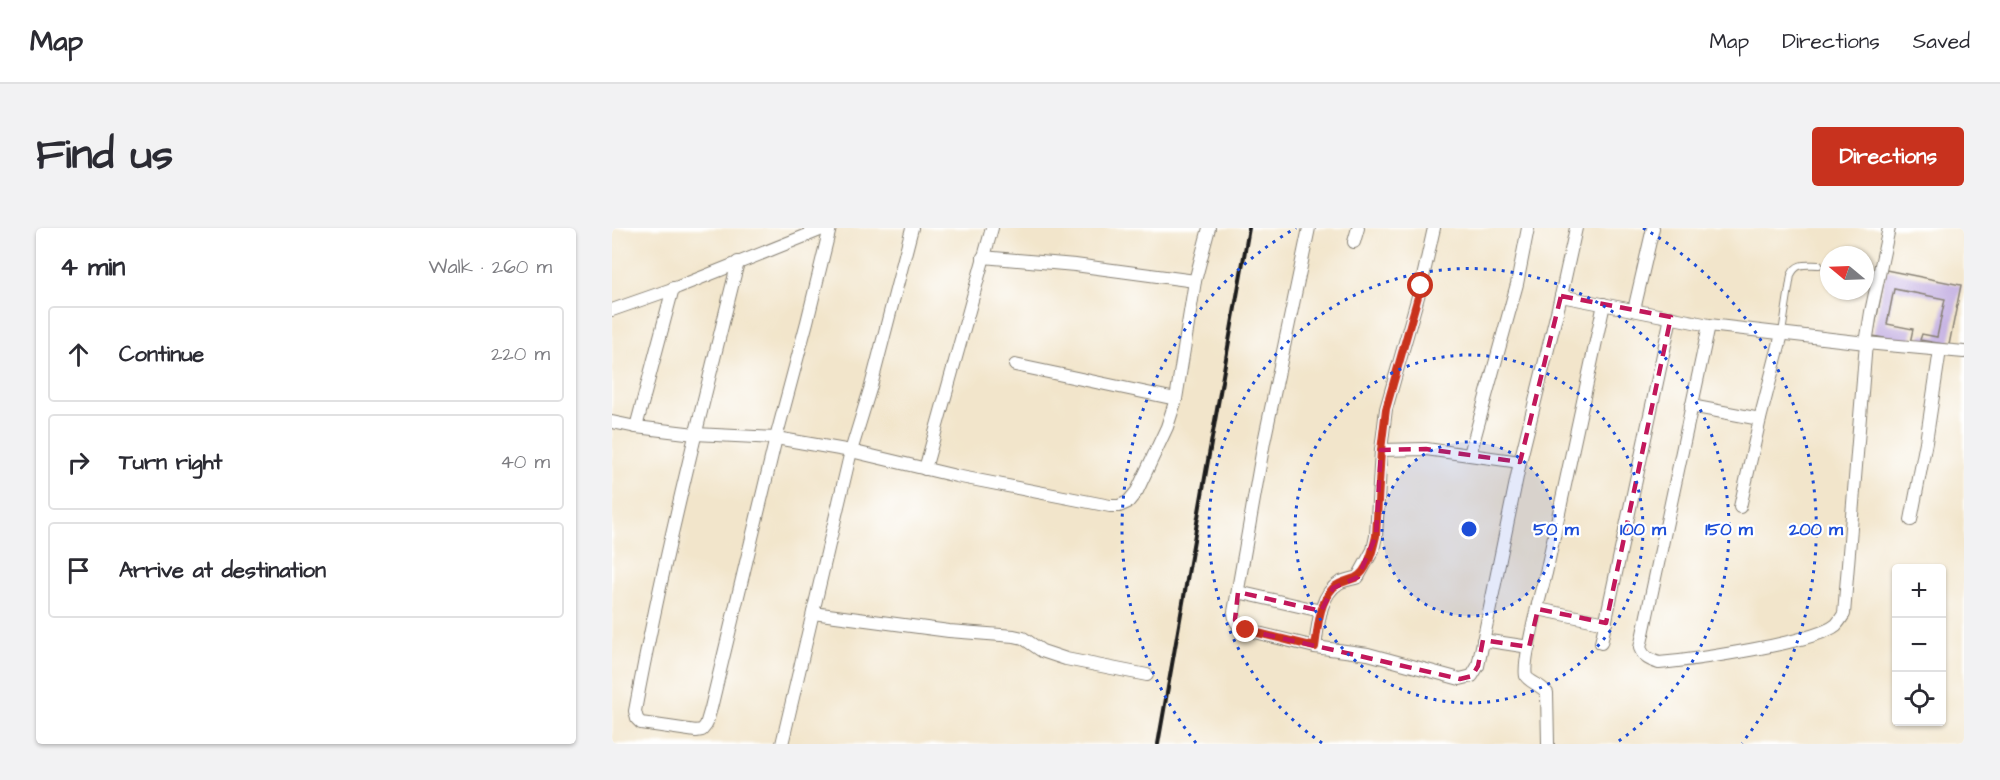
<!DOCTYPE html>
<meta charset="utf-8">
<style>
:root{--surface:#fff;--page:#f2f2f3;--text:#2b2b33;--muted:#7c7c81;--line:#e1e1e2;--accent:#c8321e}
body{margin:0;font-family:"Architects Daughter",sans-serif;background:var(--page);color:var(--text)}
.controls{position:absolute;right:18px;bottom:18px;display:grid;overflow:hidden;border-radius:6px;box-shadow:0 2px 4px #0004}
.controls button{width:54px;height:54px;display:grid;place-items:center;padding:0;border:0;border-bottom:2px solid var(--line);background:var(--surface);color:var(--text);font:30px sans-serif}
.compass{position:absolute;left:1208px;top:18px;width:54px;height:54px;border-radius:50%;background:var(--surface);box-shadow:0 2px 4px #0004;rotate:289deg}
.stop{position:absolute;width:18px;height:18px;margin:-14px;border:4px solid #c8321e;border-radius:50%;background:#fff}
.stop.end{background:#c8321e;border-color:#fff;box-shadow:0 2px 6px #0008}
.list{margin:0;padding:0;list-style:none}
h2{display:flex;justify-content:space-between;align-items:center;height:78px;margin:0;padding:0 24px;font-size:26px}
h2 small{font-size:20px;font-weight:400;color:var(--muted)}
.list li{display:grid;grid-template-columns:39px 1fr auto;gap:18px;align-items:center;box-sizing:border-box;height:96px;margin:0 12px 12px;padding:0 12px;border:2px solid var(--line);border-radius:6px}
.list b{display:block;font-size:22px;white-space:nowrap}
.list em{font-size:20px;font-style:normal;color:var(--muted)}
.icon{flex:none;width:33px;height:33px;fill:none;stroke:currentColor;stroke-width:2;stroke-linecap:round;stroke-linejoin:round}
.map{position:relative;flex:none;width:1352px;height:516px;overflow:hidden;border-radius:6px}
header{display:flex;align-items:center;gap:36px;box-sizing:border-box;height:84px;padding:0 30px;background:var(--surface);border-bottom:2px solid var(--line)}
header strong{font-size:28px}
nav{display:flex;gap:33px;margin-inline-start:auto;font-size:21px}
.intro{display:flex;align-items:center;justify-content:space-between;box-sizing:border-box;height:144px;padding:0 36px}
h1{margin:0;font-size:42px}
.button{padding:15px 27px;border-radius:6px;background:var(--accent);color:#fff;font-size:21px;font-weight:700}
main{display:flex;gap:36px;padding:0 36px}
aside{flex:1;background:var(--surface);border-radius:6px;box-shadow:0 2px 4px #0004}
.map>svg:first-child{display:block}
.building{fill:#c2aee1}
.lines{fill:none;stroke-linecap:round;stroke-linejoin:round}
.service-casing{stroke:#878074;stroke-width:8}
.minor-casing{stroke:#878074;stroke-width:14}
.service{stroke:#fff;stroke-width:6}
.minor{stroke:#fff;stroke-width:12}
.rail{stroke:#1c1c1c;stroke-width:4}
.route{stroke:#c8321e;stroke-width:8}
.marked{fill:none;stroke:#c2185b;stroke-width:4.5;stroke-dasharray:12 8;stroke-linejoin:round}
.ring{fill:none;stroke:#1d4ed8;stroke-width:3;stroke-dasharray:3 6}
.centre{fill:#1d4ed8;stroke:#fff;stroke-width:3}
.ring-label{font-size:18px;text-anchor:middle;font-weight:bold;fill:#1d4ed8;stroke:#fff;stroke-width:4.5;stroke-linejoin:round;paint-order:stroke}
</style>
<header>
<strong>Map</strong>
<nav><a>Map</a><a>Directions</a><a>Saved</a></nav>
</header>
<div class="intro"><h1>Find us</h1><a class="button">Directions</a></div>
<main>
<aside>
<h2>4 min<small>Walk · 260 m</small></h2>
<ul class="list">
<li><svg class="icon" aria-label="ahead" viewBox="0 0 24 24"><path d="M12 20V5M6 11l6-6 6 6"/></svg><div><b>Continue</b></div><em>220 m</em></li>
<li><svg class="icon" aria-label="right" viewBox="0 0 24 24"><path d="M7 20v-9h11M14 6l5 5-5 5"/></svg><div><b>Turn right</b></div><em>40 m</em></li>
<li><svg class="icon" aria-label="arrive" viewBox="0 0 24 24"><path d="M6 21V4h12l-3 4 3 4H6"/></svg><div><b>Arrive at destination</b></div></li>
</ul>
</aside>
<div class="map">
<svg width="1352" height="516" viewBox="0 0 1352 516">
<rect width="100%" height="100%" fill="#fff"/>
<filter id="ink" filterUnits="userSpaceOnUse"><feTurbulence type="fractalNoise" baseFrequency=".0167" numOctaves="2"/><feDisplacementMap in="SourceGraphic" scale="12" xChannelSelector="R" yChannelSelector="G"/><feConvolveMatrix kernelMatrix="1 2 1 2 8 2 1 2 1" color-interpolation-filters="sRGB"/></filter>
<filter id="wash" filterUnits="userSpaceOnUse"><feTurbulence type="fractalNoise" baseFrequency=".008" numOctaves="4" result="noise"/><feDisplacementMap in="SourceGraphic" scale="24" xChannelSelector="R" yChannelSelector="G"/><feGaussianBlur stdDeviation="1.35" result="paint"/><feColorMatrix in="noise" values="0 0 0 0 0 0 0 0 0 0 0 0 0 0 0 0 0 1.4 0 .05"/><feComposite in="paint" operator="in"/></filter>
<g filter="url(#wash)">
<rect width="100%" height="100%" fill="#f2e5cb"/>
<g id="blocks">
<path class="building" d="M1274,42L1349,57L1337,117L1308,112L1310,106L1325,109L1333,71L1282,61L1275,96L1301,101L1298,115L1261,108Z"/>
</g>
</g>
<g filter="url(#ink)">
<use href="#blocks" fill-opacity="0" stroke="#878074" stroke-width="1.5"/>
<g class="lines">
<defs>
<path id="service" d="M1170,105L1179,47C1185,34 1194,37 1207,37"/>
<g id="minor">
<path d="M697,0L652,214L622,384C623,394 625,398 634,402L703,419"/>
<path d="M822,0L809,58L774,181L769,222L764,308L761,322L746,349C740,351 732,352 727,355C707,367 706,399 703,419L756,426L848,451L860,448L866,438L908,234L949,68L964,0"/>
<path d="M742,14L746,0"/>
<path d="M371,29L463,37L583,53"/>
<path d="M126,34C89,183 51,332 23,483L25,491L29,495L84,503L90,502L94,497L99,480L164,210L195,94L218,0"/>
<path d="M949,68L1097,97L1254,115L1352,124"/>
<path d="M0,82L66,59L213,0"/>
<path d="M1022,82L1041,0"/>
<path d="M1097,97L1028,420C1032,430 1038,432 1047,435C1080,432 1202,415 1224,397C1227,394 1230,389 1232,386L1254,115L1259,84L1277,0"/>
<path d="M403,137L564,171"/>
<path d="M1079,178L1148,191"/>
<path d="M0,194L24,199L83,206L164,210L239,223L344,248L498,278H507L516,274L525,263L555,199L564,171L583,53L597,0"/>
<path d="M24,199L61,60"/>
<path d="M769,222L814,221L908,234"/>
<path d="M858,226L905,56L916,0"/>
<path d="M313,241L380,0"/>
<path d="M1128,279L1148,191L1170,106"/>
<path d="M1299,292L1314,214L1328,122"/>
<path d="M626,364L709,383"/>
<path d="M926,381L994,395"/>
<path d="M201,385L337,403L402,408L411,410L430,423L454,431L535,447"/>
<path d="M871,412L917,419"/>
<path d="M989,415L1059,89"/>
<path d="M170,516L239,223L259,158L300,0"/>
<path d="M936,516L935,465C930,458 916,453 914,448C910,433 929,364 934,345C954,255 972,165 992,76"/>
</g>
</defs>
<use href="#service" class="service-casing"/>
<use href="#minor" class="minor-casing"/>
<use href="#service" class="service"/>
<use href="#minor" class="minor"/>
<path class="rail" d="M546,516L637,0"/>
</g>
</g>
<g class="lines" filter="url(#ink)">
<path class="route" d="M634,402L703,419C706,399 707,375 721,360C727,354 735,353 743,350C756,344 761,321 764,308L769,222L774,181L809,58"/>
</g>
<path class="marked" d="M949,68L1059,89L994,395L926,381L917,419L871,412L866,438L860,448L848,451L634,402L623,392L626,364L709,383L721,360L746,349L764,308L769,222L814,221L908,234Z"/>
<circle cx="857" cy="301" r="87" fill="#1d4ed8" fill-opacity=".12"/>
<g class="ring">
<circle cx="857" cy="301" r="87"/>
<circle cx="857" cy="301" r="174"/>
<path d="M710 515A260 260 0 1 1 1004 515"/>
<path d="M584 515A347 347 0 0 1 684 0M1031 0A347 347 0 0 1 1130 515"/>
</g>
<circle cx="857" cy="301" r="9" class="centre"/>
<g class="ring-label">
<text x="944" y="307">50 m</text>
<text x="1031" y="307">100 m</text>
<text x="1117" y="307">150 m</text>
<text x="1204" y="307">200 m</text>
</g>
</svg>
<div class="controls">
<button>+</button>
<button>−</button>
<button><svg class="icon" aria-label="locate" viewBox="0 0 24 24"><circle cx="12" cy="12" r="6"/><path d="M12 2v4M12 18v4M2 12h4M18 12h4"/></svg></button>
</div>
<svg class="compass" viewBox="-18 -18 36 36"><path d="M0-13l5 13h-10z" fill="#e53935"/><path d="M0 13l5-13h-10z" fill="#7c7c81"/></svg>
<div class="stop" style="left:809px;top:58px"></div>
<div class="stop end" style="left:634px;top:402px"></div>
</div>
</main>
